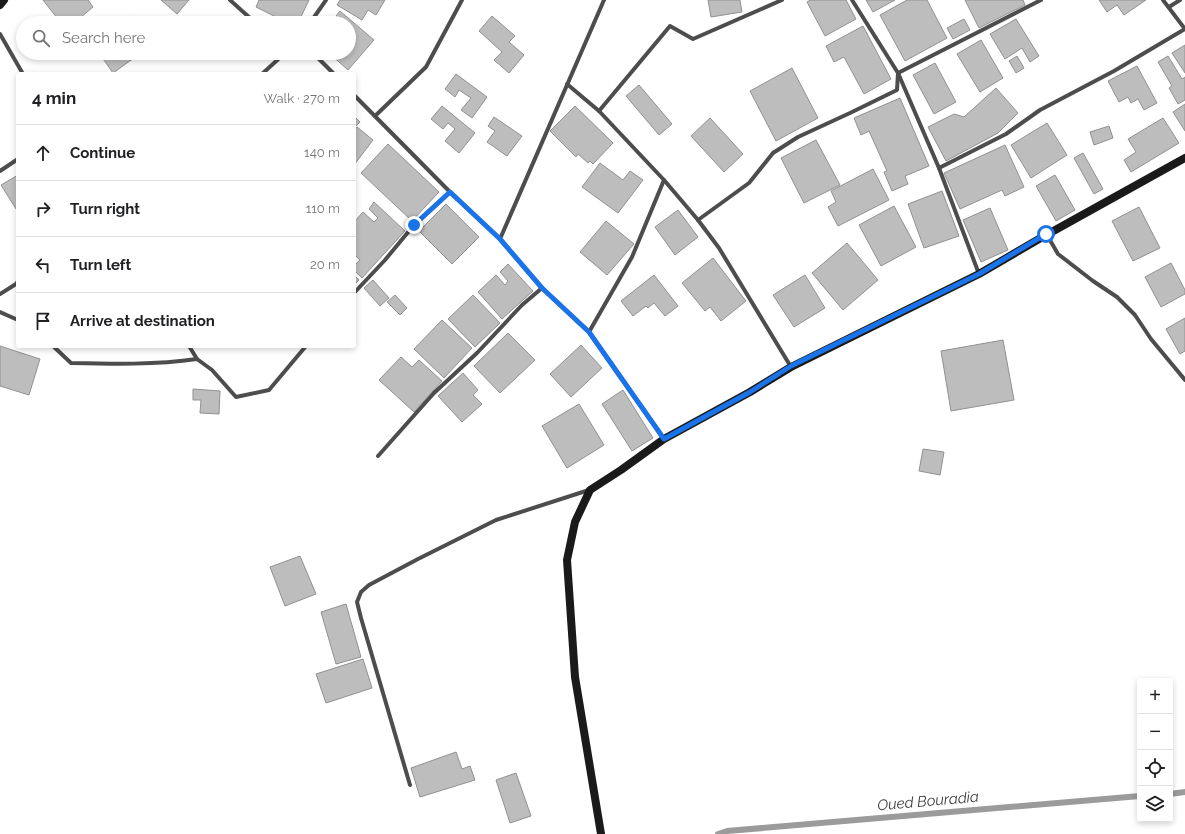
<!DOCTYPE html>
<meta charset="utf-8">
<style>
:root{--surface:#fff;--page:#f2f2f2;--text:#202124;--muted:#757577;--line:#e0e0e0}
body{margin:0;font-family:Raleway,sans-serif;background:var(--page);color:var(--text)}
.controls{position:absolute;right:12px;bottom:12px;display:grid;overflow:hidden;border-radius:4px;box-shadow:0 2px 6px #0003}
.controls button{width:36px;height:36px;display:grid;place-items:center;padding:0;border:0;border-bottom:1px solid var(--line);background:var(--surface);color:var(--text);font:20px sans-serif}
.stop{position:absolute;width:12px;height:12px;margin:-9px;border:3px solid #1a73e8;border-radius:50%;background:#fff}
.stop.end{background:#1a73e8;border-color:#fff;box-shadow:0 1px 4px #0008}
.list{margin:0;padding:0;list-style:none}
h2{display:flex;justify-content:space-between;align-items:center;height:52px;margin:0;padding:0 16px;font-size:17px}
h2 small{font-size:13px;font-weight:400;color:var(--muted)}
.list li{display:grid;grid-template-columns:26px 1fr auto;gap:12px;align-items:center;box-sizing:border-box;height:56px;padding:0 16px;border-top:1px solid var(--line)}
.list b{display:block;font-size:15px;white-space:nowrap}
.list em{font-size:13px;font-style:normal;color:var(--muted)}
.icon{flex:none;width:22px;height:22px;fill:none;stroke:currentColor;stroke-width:2;stroke-linecap:round;stroke-linejoin:round}
.map{position:relative;flex:none;width:1185px;height:834px;overflow:hidden}
.search{position:absolute;background:var(--surface);box-shadow:0 2px 6px #0003;left:16px;top:16px;width:340px;height:44px;display:flex;align-items:center;gap:10px;box-sizing:border-box;padding:0 14px;border-radius:22px;color:var(--muted);font-size:15px}
.panel{position:absolute;background:var(--surface);box-shadow:0 2px 6px #0003;left:16px;top:72px;width:340px;height:276px;border-radius:4px}
.map>svg:first-child{display:block}
.lines{fill:none;stroke-linecap:round;stroke-linejoin:round}
.stream{stroke:#9b9b9b;stroke-width:6}
.building{fill:#bdbdbd;stroke:#919191}
.street{stroke:#4d4d4d;stroke-width:4}
.secondary{stroke:#1a1a1a;stroke-width:8}
.route{stroke:#1a73e8;stroke-width:5}
.labels{text-anchor:middle;dominant-baseline:central;stroke-width:3;stroke-linejoin:round;paint-order:stroke}
.water-label{font-size:15px;font-style:italic;fill:#3c3c3c;stroke:#fff}
</style>
<div class="map">
<svg width="1185" height="834" viewBox="0 0 1185 834">
<rect width="100%" height="100%" fill="#fff"/>
<g class="lines">
<g class="stream">
<path d="M1170,794L1185,792"/>
<path d="M718,834L727,831L1140,796"/>
</g>
</g>
<g class="building">
<path d="M43,0H88L93,7L74,23H61Z"/>
<path d="M161,0H189L177,14Z"/>
<path d="M259,0H309L298,23H288L256,7Z"/>
<path d="M340,0H385L376,15L368,10L362,20L337,5Z"/>
<path d="M708,0H740L742,12L711,17Z"/>
<path d="M810,0H846L856,19L825,36L807,2Z"/>
<path d="M866,0H895L873,12Z"/>
<path d="M907,0H927L947,38L905,61L880,15Z"/>
<path d="M965,0H1023L1025,5L979,28Z"/>
<path d="M1099,0H1146L1124,15L1117,5L1107,12Z"/>
<path d="M340,11L374,40L348,70L329,53H349V23H343L336,16Z"/>
<path d="M134,16L139,23H125Z"/>
<path d="M492,16L515,36L509,42L524,55L509,73L494,60L502,52L479,31Z"/>
<path d="M964,19L970,30L953,39L947,28Z"/>
<path d="M1016,19L1039,56L1030,62L1022,48L1005,59L990,34Z"/>
<path d="M863,26L891,79L864,94L844,57L834,62L826,46Z"/>
<path d="M981,40L1003,78L980,92L957,54Z"/>
<path d="M1185,45V73L1172,53Z"/>
<path d="M99,53H141L113,73Z"/>
<path d="M1017,56L1024,68L1016,73L1009,61Z"/>
<path d="M1168,56L1182,79L1185,77V100L1178,104L1169,88L1172,86L1158,62Z"/>
<path d="M935,63L956,102L934,114L913,75Z"/>
<path d="M1137,66L1157,103L1144,110L1138,99L1131,103L1128,97L1119,102L1108,81Z"/>
<path d="M792,68L818,118L776,141L750,91Z"/>
<path d="M456,74L487,97L472,118L461,110L471,98L459,90L455,97L445,89Z"/>
<path d="M639,85L672,124L659,135L626,96Z"/>
<path d="M996,88L1018,113L998,133L946,161L928,127L954,114L964,117Z"/>
<path d="M900,98L929,166L905,176L908,184L892,191L884,172L887,171L869,131L861,135L854,118Z"/>
<path d="M1185,104V131L1173,112Z"/>
<path d="M442,106L475,133L459,153L445,141L455,129L448,123L443,129L431,119Z"/>
<path d="M575,106L613,143L593,164L590,161L588,163L578,154L576,157L550,131Z"/>
<path d="M354,116L360,122L354,128Z"/>
<path d="M494,117L522,136L507,156L487,142L495,131L488,126Z"/>
<path d="M710,118L743,154L724,172L691,136Z"/>
<path d="M1163,118L1179,143L1131,172L1124,160L1136,152L1128,139Z"/>
<path d="M1047,123L1067,155L1031,178L1011,145Z"/>
<path d="M1109,126L1113,138L1094,145L1090,132Z"/>
<path d="M357,127L373,140L354,165V131Z"/>
<path d="M816,140L840,185L804,203L781,158Z"/>
<path d="M388,144L439,192L412,221L361,173Z"/>
<path d="M1005,145L1024,187L1005,196L1002,190L960,209L944,173Z"/>
<path d="M1083,153L1103,189L1094,194L1074,158Z"/>
<path d="M600,163L623,180L630,171L643,180L618,213L582,187Z"/>
<path d="M873,169L889,200L838,226L828,207L836,202L831,191Z"/>
<path d="M18,175V212L1,185Z"/>
<path d="M1055,175L1075,210L1056,221L1036,186Z"/>
<path d="M942,191L959,236L924,248L908,204Z"/>
<path d="M374,202L405,231L362,278L354,270V266L360,260L354,254V222L363,212L374,222L378,218L369,209Z"/>
<path d="M446,204L479,237L452,264L419,231Z"/>
<path d="M894,206L916,247L881,266L859,225Z"/>
<path d="M1139,207L1160,248L1133,261L1112,221Z"/>
<path d="M990,208L1008,250L981,262L963,220Z"/>
<path d="M678,210L698,237L675,255L655,227Z"/>
<path d="M606,221L634,244L607,275L580,252Z"/>
<path d="M847,243L878,280L843,310L812,273Z"/>
<path d="M713,258L746,301L721,321L710,307L705,311L682,283Z"/>
<path d="M1171,263L1185,290V294L1161,307L1145,277Z"/>
<path d="M508,264L533,291L502,319L478,292L496,275L505,285L508,281L500,272Z"/>
<path d="M354,275L359,280L354,285Z"/>
<path d="M654,275L678,306L665,316L654,303L648,308L646,306L633,316L621,301Z"/>
<path d="M805,275L825,308L794,327L773,295Z"/>
<path d="M373,280L389,298L380,306L364,288Z"/>
<path d="M395,295L407,308L400,315L387,302Z"/>
<path d="M473,295L500,323L475,347L448,319Z"/>
<path d="M1185,318V351L1180,354L1166,329Z"/>
<path d="M442,320L472,348L444,378L414,349Z"/>
<path d="M508,333L535,360L500,393L474,366Z"/>
<path d="M1003,340L1014,400L951,411L941,351Z"/>
<path d="M581,345L602,368L571,397L550,374Z"/>
<path d="M0,346L40,359L29,395L0,386Z"/>
<path d="M401,357L412,367L419,360L442,381L414,412L379,380Z"/>
<path d="M463,373L478,390L473,395L482,404L462,422L438,396Z"/>
<path d="M193,389L220,391L219,414L200,413L201,400H193Z"/>
<path d="M623,390L653,438L632,451L602,404Z"/>
<path d="M579,404L604,445L567,468L542,426Z"/>
<path d="M923,449L944,452L940,475L919,471Z"/>
<path d="M300,556L316,594L285,606L270,567Z"/>
<path d="M346,604L361,657L336,664L321,612Z"/>
<path d="M363,659L372,688L326,703L316,674Z"/>
<path d="M456,752L462,769L470,766L475,780L420,797L411,768Z"/>
<path d="M516,773L531,816L510,823L496,780Z"/>
</g>
<g class="lines">
<g class="street">
<path d="M230,0L250,18L262,23"/>
<path d="M852,0L898,73L939,168L979,274"/>
<path d="M1163,0L1185,29"/>
<path d="M1169,7L1180,0"/>
<path d="M310,23L326,0"/>
<path d="M0,34L23,74"/>
<path d="M313,53L334,74"/>
<path d="M262,74L285,53"/>
<path d="M567,84L599,111L664,180L698,220L719,248L791,367"/>
<path d="M354,95L450,192L500,239L542,288L589,332L664,439"/>
<path d="M599,111L670,26L693,39L782,0"/>
<path d="M375,116L426,67L462,0"/>
<path d="M939,168L1006,134L1040,110L1114,71L1185,29"/>
<path d="M0,171L18,159"/>
<path d="M698,220L749,183L773,153L798,137L850,113L897,90L898,73L1041,0"/>
<path d="M1047,235L1058,254L1093,281L1117,297L1135,315L1151,339L1185,380"/>
<path d="M500,239L604,0"/>
<path d="M354,293L385,260L414,225L450,192"/>
<path d="M0,294L16,284L18,281"/>
<path d="M0,312L18,320"/>
<path d="M589,332L632,257L664,180"/>
<path d="M53,346L71,363C113,364 155,365 197,359L212,370L236,397L269,390L306,346"/>
<path d="M189,346L197,359"/>
<path d="M378,456L434,393L477,353L522,305L542,288"/>
<path d="M410,785L361,618L357,602L361,592L369,585L418,559L496,520L589,490"/>
</g>
<g class="secondary">
<path d="M0,5L4,0"/>
<path d="M601,834L575,677L567,560L575,522L590,490L621,470L664,439L750,392L791,367L979,274L1039,239L1185,158"/>
</g>
</g>
<g class="lines">
<path class="route" d="M414,225L450,192L500,239L542,288L589,332L664,439L750,392L791,366L979,274L1046,234"/>
</g>
<g class="labels">
<g class="water-label">
<text transform="translate(928 801) rotate(-5)">Oued Bouradia</text>
</g>
</g>
</svg>
<div class="controls">
<button>+</button>
<button>−</button>
<button><svg class="icon" aria-label="locate" viewBox="0 0 24 24"><circle cx="12" cy="12" r="6"/><path d="M12 2v4M12 18v4M2 12h4M18 12h4"/></svg></button>
<button><svg class="icon" aria-label="layers" viewBox="0 0 24 24"><path d="M12 4l9 5-9 5-9-5zM3 14l9 5 9-5"/></svg></button>
</div>
<div class="stop" style="left:1046px;top:234px"></div>
<div class="stop end" style="left:414px;top:225px"></div>
<div class="search"><svg class="icon" aria-label="search" viewBox="0 0 24 24"><circle cx="10" cy="10" r="6"/><path d="M15 15l6 6"/></svg>Search here</div>
<section class="panel">
<h2>4 min<small>Walk · 270 m</small></h2>
<ul class="list">
<li><svg class="icon" aria-label="ahead" viewBox="0 0 24 24"><path d="M12 20V5M6 11l6-6 6 6"/></svg><div><b>Continue</b></div><em>140 m</em></li>
<li><svg class="icon" aria-label="right" viewBox="0 0 24 24"><path d="M7 20v-9h11M14 6l5 5-5 5"/></svg><div><b>Turn right</b></div><em>110 m</em></li>
<li><svg class="icon" aria-label="left" viewBox="0 0 24 24"><path d="M17 20v-9H6M10 6l-5 5 5 5"/></svg><div><b>Turn left</b></div><em>20 m</em></li>
<li><svg class="icon" aria-label="arrive" viewBox="0 0 24 24"><path d="M6 21V4h12l-3 4 3 4H6"/></svg><div><b>Arrive at destination</b></div></li>
</ul>
</section>
</div>
